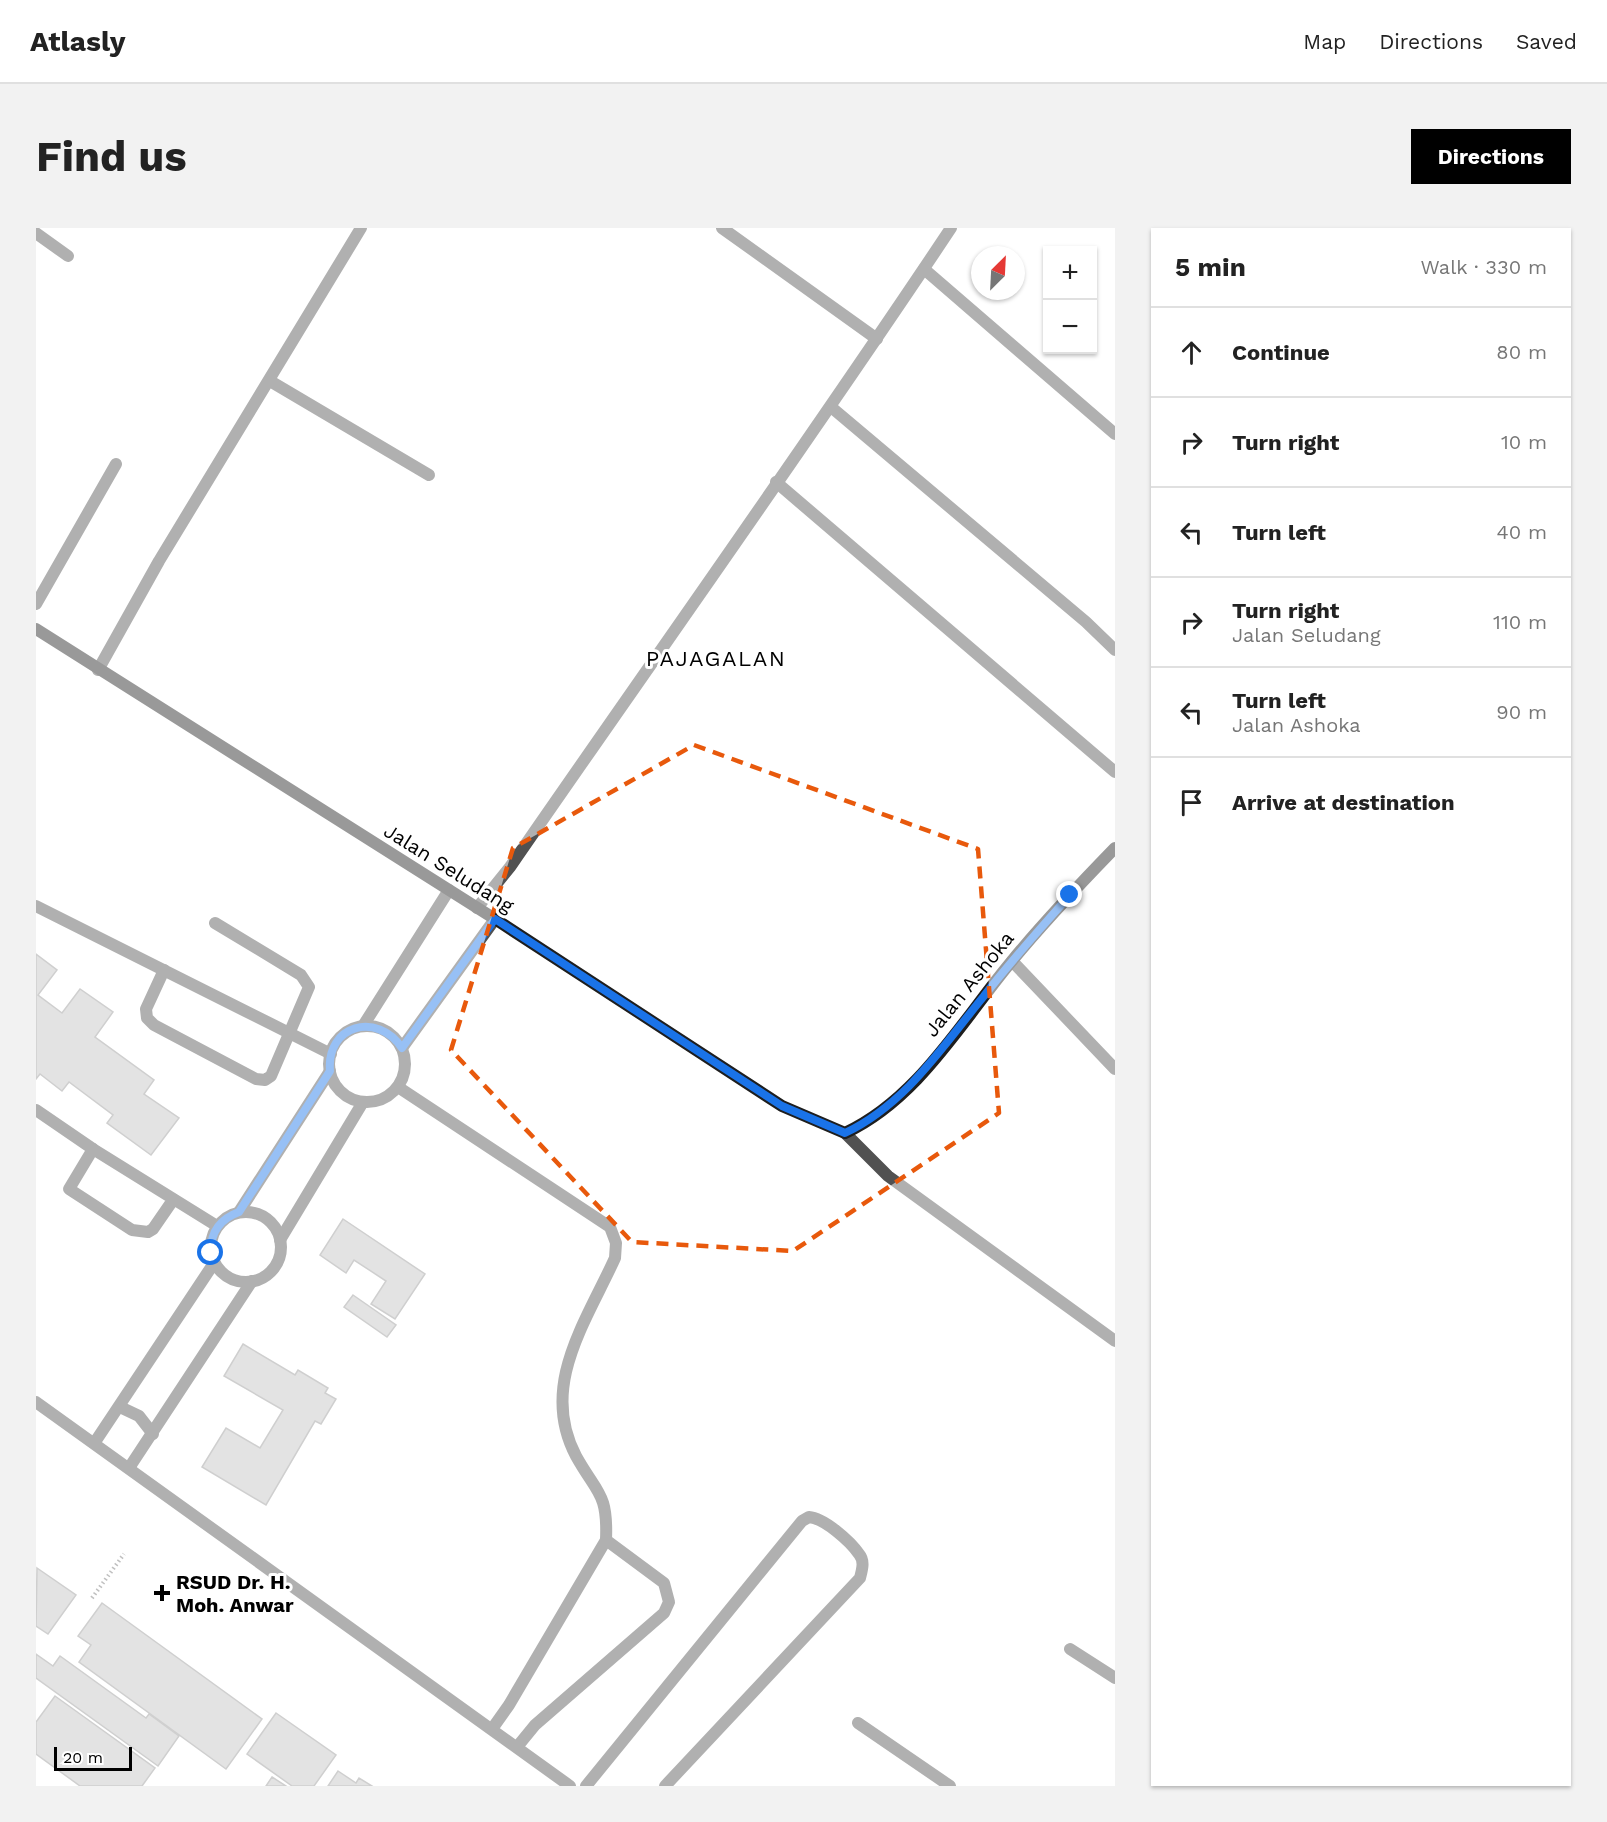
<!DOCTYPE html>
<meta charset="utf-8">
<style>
:root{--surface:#fff;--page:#f2f2f2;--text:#222;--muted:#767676;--line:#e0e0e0;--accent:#000}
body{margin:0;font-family:"Work Sans",sans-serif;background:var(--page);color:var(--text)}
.controls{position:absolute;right:18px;top:18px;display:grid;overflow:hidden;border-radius:0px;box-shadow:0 2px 4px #0004}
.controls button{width:54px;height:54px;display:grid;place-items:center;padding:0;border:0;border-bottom:2px solid var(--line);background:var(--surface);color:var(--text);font:30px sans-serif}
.compass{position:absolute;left:935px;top:18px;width:54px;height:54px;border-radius:50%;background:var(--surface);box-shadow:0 2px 4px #0004;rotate:24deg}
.scale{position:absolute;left:18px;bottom:15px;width:78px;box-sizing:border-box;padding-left:6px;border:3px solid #000;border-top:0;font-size:16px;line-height:21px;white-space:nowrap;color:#000;-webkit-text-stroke:4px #fff;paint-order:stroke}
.stop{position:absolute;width:18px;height:18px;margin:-14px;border:4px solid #1a73e8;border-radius:50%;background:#fff}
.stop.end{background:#1a73e8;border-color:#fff;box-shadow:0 2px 6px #0008}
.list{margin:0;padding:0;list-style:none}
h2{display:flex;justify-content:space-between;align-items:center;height:78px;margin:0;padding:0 24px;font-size:26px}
h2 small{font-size:20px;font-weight:400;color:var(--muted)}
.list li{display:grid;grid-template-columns:39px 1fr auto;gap:18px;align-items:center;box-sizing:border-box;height:90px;padding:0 24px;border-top:2px solid var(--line)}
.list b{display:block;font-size:22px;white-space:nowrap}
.list p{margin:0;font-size:20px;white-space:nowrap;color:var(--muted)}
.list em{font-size:20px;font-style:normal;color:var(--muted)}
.icon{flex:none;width:33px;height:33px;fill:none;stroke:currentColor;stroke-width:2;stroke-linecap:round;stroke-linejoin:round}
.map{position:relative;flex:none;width:1079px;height:1558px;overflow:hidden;border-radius:0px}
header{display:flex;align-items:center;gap:36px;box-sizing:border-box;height:84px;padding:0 30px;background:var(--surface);border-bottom:2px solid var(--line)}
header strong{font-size:28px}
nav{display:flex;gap:33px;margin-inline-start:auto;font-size:21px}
.intro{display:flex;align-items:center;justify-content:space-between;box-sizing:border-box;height:144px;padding:0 36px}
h1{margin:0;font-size:42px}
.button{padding:15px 27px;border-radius:0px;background:var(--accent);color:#fff;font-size:21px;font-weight:700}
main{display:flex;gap:36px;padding:0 36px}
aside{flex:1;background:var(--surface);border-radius:0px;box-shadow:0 2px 4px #0004}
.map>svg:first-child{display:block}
.building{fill:#c0c0c0;stroke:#959595;stroke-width:1.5}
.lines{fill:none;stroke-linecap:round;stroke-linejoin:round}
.path{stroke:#737373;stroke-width:4;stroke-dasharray:1.5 3;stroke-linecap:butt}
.service{stroke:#515151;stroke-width:12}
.minor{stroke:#515151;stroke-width:12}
.tertiary{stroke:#515151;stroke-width:12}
.secondary{stroke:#1e1e1e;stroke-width:12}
.route{stroke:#1a73e8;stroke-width:8}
.marked{fill:none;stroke:#e8590c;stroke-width:4.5;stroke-dasharray:12 8;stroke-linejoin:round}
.poi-dot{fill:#000;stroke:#fff;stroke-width:2}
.labels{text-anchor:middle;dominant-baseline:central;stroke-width:6;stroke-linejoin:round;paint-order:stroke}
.street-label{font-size:20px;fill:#000;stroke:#fff}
.poi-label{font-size:20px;font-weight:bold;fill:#000;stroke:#fff;text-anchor:start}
.quarter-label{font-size:22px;letter-spacing:1.5px;fill:#000;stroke:#fff}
</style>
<header>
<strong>Atlasly</strong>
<nav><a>Map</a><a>Directions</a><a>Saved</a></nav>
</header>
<div class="intro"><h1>Find us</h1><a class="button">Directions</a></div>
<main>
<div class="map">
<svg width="1079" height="1558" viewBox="0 0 1079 1558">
<rect width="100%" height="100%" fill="#fff"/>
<g class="building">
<path d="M0,726L21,742L2,767L26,785L44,761L77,784L59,809L118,852L108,866L143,890L115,927L71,895L77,887L33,854L26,863L4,846L0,851Z"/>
<path d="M307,991L389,1046L359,1091L335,1076L350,1053L318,1032L310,1045L284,1027Z"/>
<path d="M317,1067L360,1097L351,1109L308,1079Z"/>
<path d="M207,1116L259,1147L262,1142L292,1160L289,1165L300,1171L285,1196L279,1193L230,1277L166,1239L190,1200L224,1220L247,1182L188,1148Z"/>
<path d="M1,1340L40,1367L12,1406L0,1398Z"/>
<path d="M66,1375L226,1491L190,1541L43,1434L55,1417L42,1408Z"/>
<path d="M0,1426L17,1438L24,1428L110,1490L113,1486L143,1508L122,1538L0,1450Z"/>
<path d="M19,1468L119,1540L106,1558H44L0,1526V1494Z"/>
<path d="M240,1485L300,1527L278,1558H256L211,1526Z"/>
<path d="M302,1543L320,1555L323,1550L336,1558H292Z"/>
<path d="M236,1549L250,1558H230Z"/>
</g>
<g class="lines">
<path class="path" d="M56,1370L88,1326"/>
<g class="service">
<path d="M0,678L295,826"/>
<path d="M128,742L110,781L111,790L118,797L220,851L229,852L235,848L273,759L265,747L179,695"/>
<path d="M327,798L413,662"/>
<circle cx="331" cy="836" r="38"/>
<path d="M366,820L459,691"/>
<path d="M362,859L574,999L580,1015L579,1030C550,1094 503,1158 540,1228C561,1266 572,1264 570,1312L473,1477L456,1501"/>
<path d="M0,882L57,921"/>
<path d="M137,972L117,1001L112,1004L96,1002L33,961L57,921L181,998"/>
<path d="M203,984L294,843"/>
<circle cx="210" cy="1019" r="35"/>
<path d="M244,1012L327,874"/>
<path d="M84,1179L103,1188L117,1206"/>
<path d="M59,1214L178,1035"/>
<path d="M93,1240L216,1053"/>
<path d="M481,1519L499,1497L628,1385L633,1374L628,1355L570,1312"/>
</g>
<g class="minor">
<path d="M686,0L841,111"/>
<path d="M0,5L32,28"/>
<path d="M888,41L1079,206"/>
<path d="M234,153L393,247"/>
<path d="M795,179L1050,394L1079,422"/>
<path d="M740,254L1079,544"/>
<path d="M0,376L80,236"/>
<path d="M62,442L123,333L325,0"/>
<path d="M976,733L1079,841"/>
<path d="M809,905L852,948L1079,1113"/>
<path d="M1034,1421L1079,1450"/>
<path d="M822,1495L914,1558"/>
<path d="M550,1558L766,1293L773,1289C788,1290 814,1313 823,1326C829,1333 826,1342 824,1350L629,1558"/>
</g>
<g class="tertiary">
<path d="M441,680L474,639C621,426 772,215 915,0"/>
<path d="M0,1174L534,1558"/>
</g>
<path class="secondary" d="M0,401L459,691L746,878L809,905C882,871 925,794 975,734C1008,694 1043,657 1079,620"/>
</g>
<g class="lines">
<path class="route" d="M175,1025C174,1004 184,991 203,984L294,843C290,797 341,783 366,820L459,691L746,878L809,905C870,876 906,819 948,768C975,733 1005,700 1034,667"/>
</g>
<path d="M0 0H1079V1558H0ZM658,517L942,621L963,885L757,1023L596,1014L415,822L477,620Z" fill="#fff" fill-opacity=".55" fill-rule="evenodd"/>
<path class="marked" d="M658,517L942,621L963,885L757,1023L596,1014L415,822L477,620Z"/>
<path class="poi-dot" d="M123 1356h6v6h6v6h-6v6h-6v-6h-6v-6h6z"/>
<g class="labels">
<g class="street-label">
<text transform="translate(413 640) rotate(32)">Jalan Seludang</text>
<text transform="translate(933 756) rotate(-51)">Jalan Ashoka</text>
</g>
<g class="poi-label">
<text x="140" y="1354">RSUD Dr. H.<tspan x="140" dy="23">Moh. Anwar</tspan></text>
</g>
<g class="quarter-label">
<text x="680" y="430">PAJAGALAN</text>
</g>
</g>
</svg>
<div class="controls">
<button>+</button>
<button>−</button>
</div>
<svg class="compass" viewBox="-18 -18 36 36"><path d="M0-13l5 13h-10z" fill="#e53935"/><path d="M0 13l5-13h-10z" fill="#767676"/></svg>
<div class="scale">20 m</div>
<div class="stop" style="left:175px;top:1025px"></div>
<div class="stop end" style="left:1034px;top:667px"></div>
</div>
<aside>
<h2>5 min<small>Walk · 330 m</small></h2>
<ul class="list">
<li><svg class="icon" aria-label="ahead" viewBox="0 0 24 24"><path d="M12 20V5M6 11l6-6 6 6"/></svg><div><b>Continue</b></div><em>80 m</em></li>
<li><svg class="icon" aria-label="right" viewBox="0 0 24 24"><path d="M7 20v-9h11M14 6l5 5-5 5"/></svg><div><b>Turn right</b></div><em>10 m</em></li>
<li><svg class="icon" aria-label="left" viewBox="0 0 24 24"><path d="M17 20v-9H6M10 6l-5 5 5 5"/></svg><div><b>Turn left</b></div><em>40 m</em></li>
<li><svg class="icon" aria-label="right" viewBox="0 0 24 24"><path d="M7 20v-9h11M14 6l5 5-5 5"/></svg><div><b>Turn right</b><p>Jalan Seludang</p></div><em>110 m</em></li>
<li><svg class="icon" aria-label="left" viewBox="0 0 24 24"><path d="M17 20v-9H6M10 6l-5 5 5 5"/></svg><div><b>Turn left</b><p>Jalan Ashoka</p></div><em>90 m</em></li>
<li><svg class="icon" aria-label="arrive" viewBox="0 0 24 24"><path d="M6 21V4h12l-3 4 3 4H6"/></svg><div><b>Arrive at destination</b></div></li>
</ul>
</aside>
</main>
